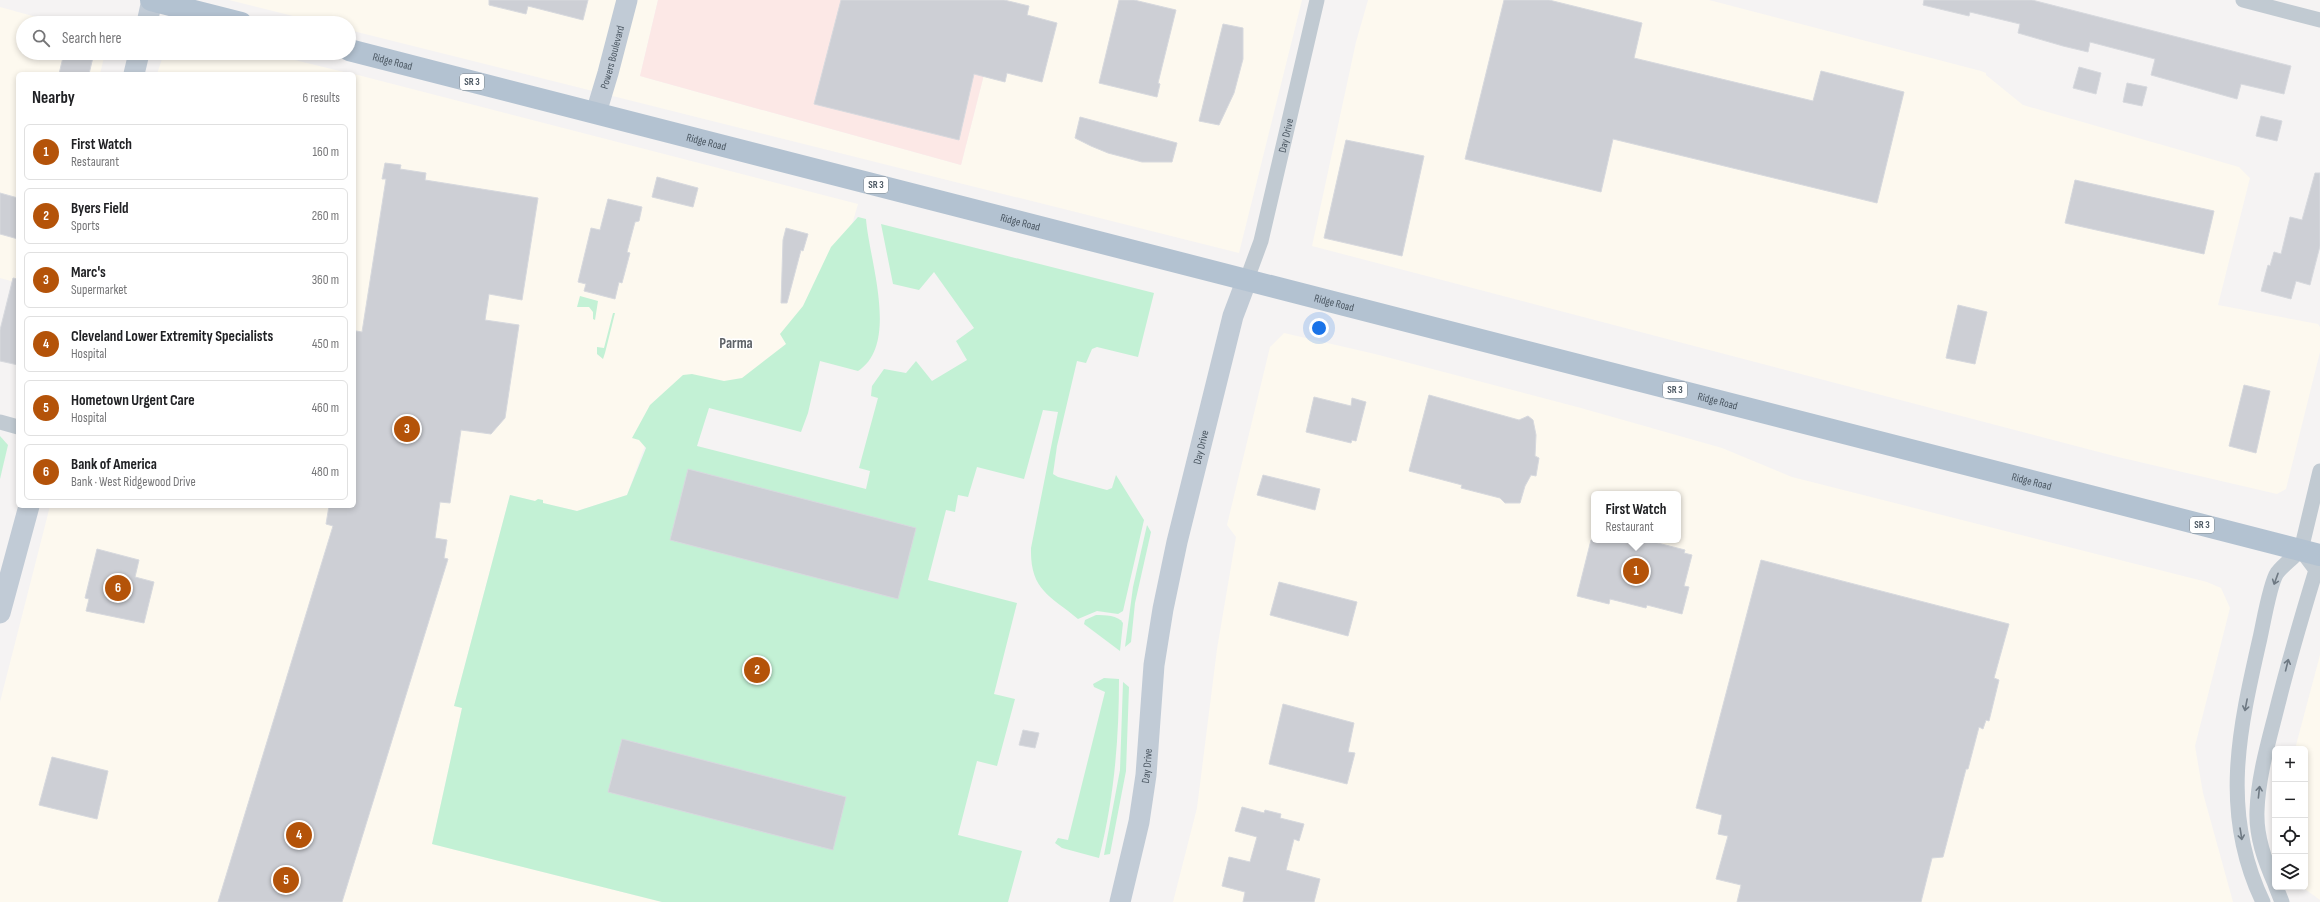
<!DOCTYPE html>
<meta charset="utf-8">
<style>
:root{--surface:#fff;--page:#f2f2f2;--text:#202124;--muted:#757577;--line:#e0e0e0;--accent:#b45309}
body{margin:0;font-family:"Sofia Sans Condensed",sans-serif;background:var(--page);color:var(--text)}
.controls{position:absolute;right:12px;bottom:12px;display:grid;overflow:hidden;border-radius:6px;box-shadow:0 2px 6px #0003}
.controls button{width:36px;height:36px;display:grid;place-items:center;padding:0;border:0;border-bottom:1px solid var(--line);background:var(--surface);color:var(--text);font:20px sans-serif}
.you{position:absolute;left:1319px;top:328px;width:14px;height:14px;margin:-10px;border:3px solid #fff;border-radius:50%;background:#1a73e8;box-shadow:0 0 0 6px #1a73e833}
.badge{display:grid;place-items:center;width:26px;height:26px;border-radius:50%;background:var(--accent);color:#fff;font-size:13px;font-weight:700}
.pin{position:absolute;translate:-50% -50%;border:2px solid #fff;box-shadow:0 1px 4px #0006}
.popup{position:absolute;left:1591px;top:491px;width:90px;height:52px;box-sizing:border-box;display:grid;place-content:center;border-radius:6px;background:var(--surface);filter:drop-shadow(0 1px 3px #0005);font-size:13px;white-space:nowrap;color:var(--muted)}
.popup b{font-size:15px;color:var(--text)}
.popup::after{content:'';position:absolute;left:50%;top:100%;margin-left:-8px;border:8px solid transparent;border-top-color:var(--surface)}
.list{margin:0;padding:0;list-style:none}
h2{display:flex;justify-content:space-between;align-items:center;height:52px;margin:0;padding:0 16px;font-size:17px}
h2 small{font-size:13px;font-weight:400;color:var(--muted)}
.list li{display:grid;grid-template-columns:26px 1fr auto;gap:12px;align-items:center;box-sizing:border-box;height:56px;margin:0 8px 8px;padding:0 8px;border:1px solid var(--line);border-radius:6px}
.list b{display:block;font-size:15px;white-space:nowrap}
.list p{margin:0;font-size:13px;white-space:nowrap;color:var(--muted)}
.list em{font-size:13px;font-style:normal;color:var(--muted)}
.icon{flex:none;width:22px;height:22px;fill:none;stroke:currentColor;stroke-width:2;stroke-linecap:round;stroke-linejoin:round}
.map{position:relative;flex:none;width:2320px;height:902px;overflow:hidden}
.search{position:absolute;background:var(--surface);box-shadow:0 2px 6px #0003;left:16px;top:16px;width:340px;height:44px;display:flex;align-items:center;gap:10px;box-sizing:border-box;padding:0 14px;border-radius:22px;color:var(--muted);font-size:15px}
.panel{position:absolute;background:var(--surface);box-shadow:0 2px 6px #0003;left:16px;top:72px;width:340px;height:436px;border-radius:6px}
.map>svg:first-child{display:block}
.commercial{fill:#fdf9ef;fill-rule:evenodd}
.medical{fill:#fce8e6}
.green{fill:#c3f1d5}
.building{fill:#cdcfd5;stroke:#d7d9de}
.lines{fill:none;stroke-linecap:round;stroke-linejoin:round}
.street{stroke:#c1cad2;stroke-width:15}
.secondary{stroke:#c1cbd6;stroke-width:21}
.primary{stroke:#b3c2d1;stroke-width:22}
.oneway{stroke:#6e7983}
.labels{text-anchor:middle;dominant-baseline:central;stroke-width:3;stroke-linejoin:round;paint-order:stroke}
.shield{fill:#fff;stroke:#808990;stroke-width:1}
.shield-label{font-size:10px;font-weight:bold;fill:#4a5661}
.street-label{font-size:11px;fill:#4a5661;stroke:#fff}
.district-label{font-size:15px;font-weight:bold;fill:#5f6368;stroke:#fff}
</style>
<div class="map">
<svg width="2320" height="902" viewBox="0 0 2320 902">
<rect width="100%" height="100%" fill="#f5f3f3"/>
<g class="commercial">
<path d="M229,0H658L640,76L961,165L1003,0H1302L1239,253L349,30V23H321Z"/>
<path d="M1368,0H1709L1981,71L1986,73V75L2023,105L2239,167L2250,178L2218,305L2318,324L2320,327V352L2286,489L2277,494L2118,457L1312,246L1356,42Z"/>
<path d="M0,7L58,23H23V53H105L100,74H18V283L0,278Z"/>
<path d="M164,53H266L352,74H157Z"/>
<path d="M354,74L858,204L823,324L783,372L652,426L627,495L577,511L510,495L454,706L462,708L432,844L662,902H0V702L50,506H354Z"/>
<path d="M1284,333L1375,354L1581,408L1722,448L1792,477L2207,582L2221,588L2230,608L2195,746L2203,793L2233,902H1173L1197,808L1217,649L1236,537L1227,525L1270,347ZM1594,494H1678V540H1594Z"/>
<path d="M2320,655V900L2302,887H2305V749H2295Z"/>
</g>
<path class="medical" d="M658,0H1003L961,165L640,76Z"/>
<g class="green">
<path d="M858,217L866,219C869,260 900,344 858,371L820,361L808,413L801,432L709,408L697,446L866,489L870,471L859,468L878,398L871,396L872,386L884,369L906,373L916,361L932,381L967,360L956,341L974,328L934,272L919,290L893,284L881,224L1154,293L1138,357L1097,347L1092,349L1086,363L1077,361L1057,446L1053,474L1058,477L1107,490L1112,488L1116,475L1144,520L1123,611L1118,614L1097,611L1078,619C1049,595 1030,590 1031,548L1058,412L1043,410L1024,479L977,467L968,497L958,495L955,512L946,510L928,580L1017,603L994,694L1015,699L997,766L977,761L958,835L1022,851L1008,902H662L432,844L462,708L454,706L510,495L535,501L538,499L543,500V503L577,511L627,495L646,448L639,440L632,438L650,405L683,375L692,374L724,381L742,378L786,344L780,334L803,306L831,247Z"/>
<path d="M580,296L598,301L595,320L593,319V312L589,307H577Z"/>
<path d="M613,313H615L605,353L603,359L597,354V347L604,348Z"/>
<path d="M0,436L8,445L0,479Z"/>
<path d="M1147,525L1151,532L1135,603L1131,642L1125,647L1133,587Z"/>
<path d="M1096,615C1105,615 1118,615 1123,623L1120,651L1084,624L1085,620Z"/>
<path d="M1104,678L1119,679C1119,740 1114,799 1099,858L1062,848L1055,843L1058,838L1068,840L1105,692L1094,687L1093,684Z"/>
<path d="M1123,682L1129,687L1126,771L1110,854L1104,855L1120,770Z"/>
</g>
<g class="building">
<path d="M489,0H588L583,20L528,6L526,14L489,5Z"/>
<path d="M841,0H1004L1029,6L1027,15L1057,23L1042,82L1007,73L1005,82L974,74L959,140L814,104Z"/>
<path d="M1119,0H1134L1176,10L1158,83L1160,84L1157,97L1099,83Z"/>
<path d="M1504,0H1549L1642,23L1634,58L1813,101L1821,71L1904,92L1877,203L1613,139L1601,192L1465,159Z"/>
<path d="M1924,0H2032L2291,66L2284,94L2241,84L2237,99L2151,75L2155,59L2090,42L2088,52L2063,46L2018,33L2020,24L1970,12L1969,16L1923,5Z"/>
<path d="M1223,24L1243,28V59L1234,93L1219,125L1199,121Z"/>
<path d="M64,53H94L89,74H59Z"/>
<path d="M2079,67L2101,73L2096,94L2073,88Z"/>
<path d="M2127,83L2147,87L2142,106L2123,102Z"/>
<path d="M2261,116L2282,121L2277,141L2256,136Z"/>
<path d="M1080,117L1177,143L1172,162H1142L1108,153L1091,146L1075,138Z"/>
<path d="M1346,140L1424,156L1402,256L1324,238Z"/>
<path d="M385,163L401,165L400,169L426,173L425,180L538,198L522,300L489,294L485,320L519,325L505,418L491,434L461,430L450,503L440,502L435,538L447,540L444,558L448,559L342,902H218L333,526L326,524L329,506H354V341L356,331L362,332L386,179H382Z"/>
<path d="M2315,173H2320V246L2310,285L2296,281L2291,299L2261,291L2268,265L2270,266L2274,252L2281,254L2290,217L2302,220Z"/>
<path d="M657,177L698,188L693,207L652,197Z"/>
<path d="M2075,180L2214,211L2204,254L2065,223Z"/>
<path d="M0,193L18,198V239L0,234Z"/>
<path d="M608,199L642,207L639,221L635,222L627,252L630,253L622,283L619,282L615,299L584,291L586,284L578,282L591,228L600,230Z"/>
<path d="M786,228L808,234L803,251L801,250L787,303H781L783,240Z"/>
<path d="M13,278L18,279V365L0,361V330Z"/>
<path d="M1958,305L1987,312L1975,364L1946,358Z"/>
<path d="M2244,385L2270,391L2256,453L2229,446Z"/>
<path d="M1429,395L1519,420L1528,416L1533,420L1536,435L1535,456L1539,458L1536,476L1531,475L1525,486L1520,503H1505L1500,498L1461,488L1462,485L1409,471Z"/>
<path d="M1314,397L1351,406L1352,398L1366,402L1356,441L1352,440L1351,443L1306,432Z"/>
<path d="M688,469L916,528L898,599L670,540Z"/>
<path d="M1263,475L1320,489L1315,510L1257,495Z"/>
<path d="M1591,540H1646L1685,550L1684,553L1692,555L1684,586L1689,587L1682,614L1647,605L1646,608L1610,599L1609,604L1577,596Z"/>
<path d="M97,549L139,560L135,577L154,582L144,623L86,611L89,599L85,598Z"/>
<path d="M1761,560L2009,624L1994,678L1999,680L1989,721L1986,720L1983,729L1979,727L1968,769H1966L1943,857L1932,858L1921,902H1737L1741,885L1716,879L1728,836L1718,834L1722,815L1696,808Z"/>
<path d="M1279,582L1357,602L1348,636L1270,615Z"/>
<path d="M1283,704L1354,723L1348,752L1355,753L1347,784L1269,764Z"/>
<path d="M1023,730L1039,733L1035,748L1019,745Z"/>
<path d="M622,739L846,797L833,850L608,792Z"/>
<path d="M52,757L108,771L97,819L39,805Z"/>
<path d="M1242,807L1264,813L1265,810L1281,814L1280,818L1304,824L1299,841L1294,839L1286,870L1320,879L1314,902H1243L1245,892L1222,886L1229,857L1250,862L1257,837L1235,831Z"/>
</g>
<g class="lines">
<g class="street">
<path d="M2243,0L2320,20"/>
<path id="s1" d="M1247,279L1261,241L1317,0"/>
<path d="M0,422L18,427"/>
<path d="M2301,550L2320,471"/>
<path d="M2275,884C2265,861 2256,837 2257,811C2258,779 2267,747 2275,716C2287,667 2301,619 2316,570L2301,550"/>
<path d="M2276,887L2282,902"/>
<path d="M2263,902C2220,813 2239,730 2260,638C2263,625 2270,583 2277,573C2283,565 2294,557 2301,550"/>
</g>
<g class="secondary">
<path d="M147,23L152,0"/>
<path d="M134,74L139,53"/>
<path id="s2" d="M596,113L608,73L627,0"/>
<path d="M0,613L29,506"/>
<path id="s3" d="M1120,902L1139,822L1146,775L1154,665L1163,609L1177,542L1233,316L1247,279"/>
</g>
<g class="primary">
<path d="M151,0L241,23"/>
<path id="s4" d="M349,50L2320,555"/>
</g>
</g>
<defs><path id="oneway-shaft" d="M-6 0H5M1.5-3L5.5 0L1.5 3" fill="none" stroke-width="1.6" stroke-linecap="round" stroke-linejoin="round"/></defs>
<g class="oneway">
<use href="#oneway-shaft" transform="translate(2276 579) rotate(110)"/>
<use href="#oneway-shaft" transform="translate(2287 665) rotate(-76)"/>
<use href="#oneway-shaft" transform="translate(2246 705) rotate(101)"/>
<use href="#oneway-shaft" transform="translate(2259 792) rotate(-84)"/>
<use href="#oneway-shaft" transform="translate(2241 834) rotate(81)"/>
</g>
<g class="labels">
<g class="shield">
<rect x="460" y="74" width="24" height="16" rx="3"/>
<rect x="864" y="177" width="24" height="16" rx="3"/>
<rect x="1663" y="382" width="24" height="16" rx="3"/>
<rect x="2190" y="517" width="24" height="16" rx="3"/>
</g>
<g class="shield-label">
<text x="472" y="82">SR 3</text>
<text x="876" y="185">SR 3</text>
<text x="1675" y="390">SR 3</text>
<text x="2202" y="525">SR 3</text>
</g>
<g class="street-label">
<text stroke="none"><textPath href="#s2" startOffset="58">Powers Boulevard</textPath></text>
<text stroke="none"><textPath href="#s4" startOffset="45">Ridge Road</textPath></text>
<text stroke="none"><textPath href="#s1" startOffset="149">Day Drive</textPath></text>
<text stroke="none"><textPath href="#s4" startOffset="369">Ridge Road</textPath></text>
<text stroke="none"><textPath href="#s4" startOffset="693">Ridge Road</textPath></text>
<text stroke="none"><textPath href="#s4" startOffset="1017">Ridge Road</textPath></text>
<text stroke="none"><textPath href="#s4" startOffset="1413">Ridge Road</textPath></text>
<text stroke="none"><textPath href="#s3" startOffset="463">Day Drive</textPath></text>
<text stroke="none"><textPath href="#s4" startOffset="1737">Ridge Road</textPath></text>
<text stroke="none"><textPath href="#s3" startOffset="139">Day Drive</textPath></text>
</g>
<g class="district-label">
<text x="736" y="343">Parma</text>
</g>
</g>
</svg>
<div class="controls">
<button>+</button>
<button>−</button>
<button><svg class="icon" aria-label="locate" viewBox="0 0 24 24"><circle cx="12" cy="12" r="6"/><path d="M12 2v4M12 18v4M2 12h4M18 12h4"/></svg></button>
<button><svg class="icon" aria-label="layers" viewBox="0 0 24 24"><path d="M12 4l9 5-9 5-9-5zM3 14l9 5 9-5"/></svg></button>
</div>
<div class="you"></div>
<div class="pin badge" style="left:1636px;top:571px">1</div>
<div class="popup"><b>First Watch</b>Restaurant</div>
<div class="pin badge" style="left:757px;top:670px">2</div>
<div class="pin badge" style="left:407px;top:429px">3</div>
<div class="pin badge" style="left:299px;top:835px">4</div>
<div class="pin badge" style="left:286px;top:880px">5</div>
<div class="pin badge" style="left:118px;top:588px">6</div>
<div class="search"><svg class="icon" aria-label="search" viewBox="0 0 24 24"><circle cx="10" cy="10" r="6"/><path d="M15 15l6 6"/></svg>Search here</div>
<section class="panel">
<h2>Nearby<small>6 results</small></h2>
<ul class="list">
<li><span class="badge">1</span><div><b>First Watch</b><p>Restaurant</p></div><em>160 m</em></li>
<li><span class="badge">2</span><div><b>Byers Field</b><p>Sports</p></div><em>260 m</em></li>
<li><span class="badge">3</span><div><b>Marc's</b><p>Supermarket</p></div><em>360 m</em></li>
<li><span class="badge">4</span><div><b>Cleveland Lower Extremity Specialists</b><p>Hospital</p></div><em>450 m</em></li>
<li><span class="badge">5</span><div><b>Hometown Urgent Care</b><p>Hospital</p></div><em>460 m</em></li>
<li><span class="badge">6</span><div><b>Bank of America</b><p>Bank · West Ridgewood Drive</p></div><em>480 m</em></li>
</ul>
</section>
</div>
